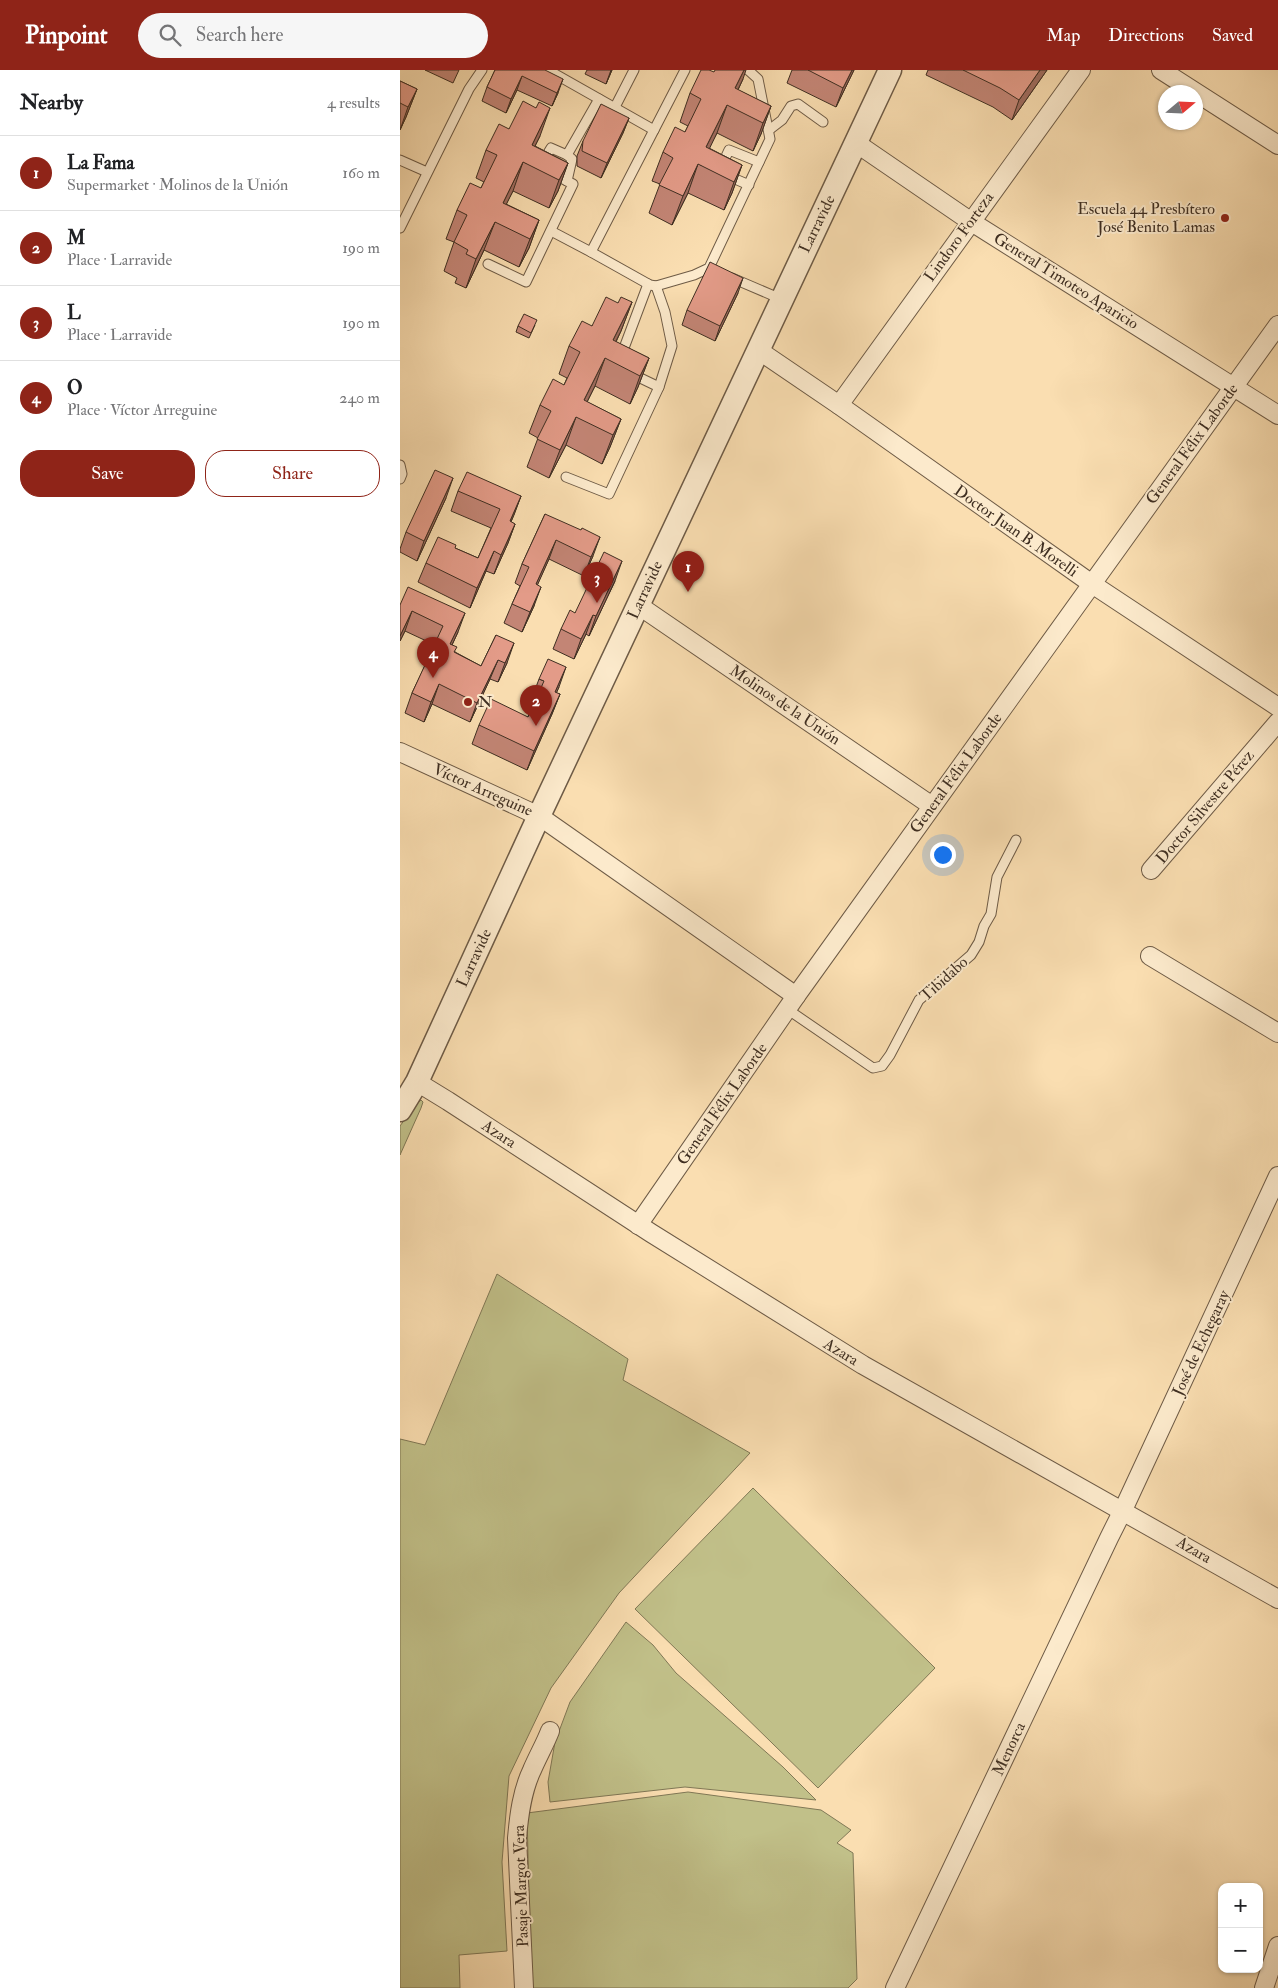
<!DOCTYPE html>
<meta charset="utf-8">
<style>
:root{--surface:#fff;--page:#f6f6f6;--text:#202124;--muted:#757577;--line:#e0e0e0;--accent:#8f2418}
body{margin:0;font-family:"IM FELL Double Pica",serif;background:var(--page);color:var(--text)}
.controls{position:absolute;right:15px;bottom:15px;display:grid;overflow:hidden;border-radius:10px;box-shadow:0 1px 4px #0004}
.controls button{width:45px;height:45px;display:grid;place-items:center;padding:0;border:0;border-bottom:1px solid var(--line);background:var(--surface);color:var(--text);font:25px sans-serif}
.compass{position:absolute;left:758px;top:15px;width:45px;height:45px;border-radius:50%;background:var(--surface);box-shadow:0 1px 4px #0004;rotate:71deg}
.you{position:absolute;left:542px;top:784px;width:18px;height:18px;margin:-12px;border:4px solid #fff;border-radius:50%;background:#1a73e8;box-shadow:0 0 0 8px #1a73e833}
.badge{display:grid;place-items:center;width:32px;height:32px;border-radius:50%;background:var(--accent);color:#fff;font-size:16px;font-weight:700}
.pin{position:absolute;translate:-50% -41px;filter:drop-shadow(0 1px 2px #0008)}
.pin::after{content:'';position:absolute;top:26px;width:18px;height:15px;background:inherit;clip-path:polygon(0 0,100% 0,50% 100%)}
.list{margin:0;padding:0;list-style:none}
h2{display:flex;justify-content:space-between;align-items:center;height:65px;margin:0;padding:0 20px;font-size:21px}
h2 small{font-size:16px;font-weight:400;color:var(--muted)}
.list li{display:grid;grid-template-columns:32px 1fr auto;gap:15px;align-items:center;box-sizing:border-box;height:75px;padding:0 20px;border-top:1px solid var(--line)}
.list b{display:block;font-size:19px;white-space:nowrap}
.list p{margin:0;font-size:16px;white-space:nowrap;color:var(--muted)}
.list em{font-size:16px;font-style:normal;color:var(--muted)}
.actions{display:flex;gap:10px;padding:15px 20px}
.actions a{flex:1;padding:11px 0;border:1px solid var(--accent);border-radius:20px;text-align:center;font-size:18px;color:var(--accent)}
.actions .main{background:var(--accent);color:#fff}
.icon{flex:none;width:28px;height:28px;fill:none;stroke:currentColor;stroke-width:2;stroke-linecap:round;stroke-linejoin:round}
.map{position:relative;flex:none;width:878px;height:1918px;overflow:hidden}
header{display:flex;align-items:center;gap:30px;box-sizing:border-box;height:70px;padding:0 25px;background:var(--accent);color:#fff}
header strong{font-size:24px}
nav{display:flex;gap:28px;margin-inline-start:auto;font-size:18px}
.search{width:350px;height:45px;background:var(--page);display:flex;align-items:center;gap:12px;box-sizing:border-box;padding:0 18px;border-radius:28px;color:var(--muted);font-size:19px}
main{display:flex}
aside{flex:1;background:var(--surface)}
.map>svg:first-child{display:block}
.green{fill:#c1c089;stroke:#807856}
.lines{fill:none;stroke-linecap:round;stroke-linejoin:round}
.service-casing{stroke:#6e5b46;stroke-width:11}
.minor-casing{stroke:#6e5b46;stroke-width:20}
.tertiary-casing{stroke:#6e5b46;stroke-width:25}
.service{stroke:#fceacc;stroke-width:9}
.minor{stroke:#fceacc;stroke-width:18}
.tertiary{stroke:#fceacc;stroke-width:22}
.wall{fill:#c38575;stroke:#3f2f22}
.shaded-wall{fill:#9f6c5f;stroke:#3f2f22}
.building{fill:#e39b88;stroke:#3f2f22}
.poi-dot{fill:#8f2418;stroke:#fceacc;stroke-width:2}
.labels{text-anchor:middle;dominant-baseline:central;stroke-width:4;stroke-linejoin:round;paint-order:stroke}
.poi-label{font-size:16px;fill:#3f2f22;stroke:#fceacc;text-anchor:end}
.street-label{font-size:16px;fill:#3f2f22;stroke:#fceacc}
</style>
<header>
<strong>Pinpoint</strong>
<div class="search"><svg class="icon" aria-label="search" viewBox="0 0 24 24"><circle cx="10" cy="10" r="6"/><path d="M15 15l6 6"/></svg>Search here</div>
<nav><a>Map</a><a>Directions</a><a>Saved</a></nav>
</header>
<main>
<aside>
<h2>Nearby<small>4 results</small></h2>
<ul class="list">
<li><span class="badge">1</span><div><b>La Fama</b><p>Supermarket · Molinos de la Unión</p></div><em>160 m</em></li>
<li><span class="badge">2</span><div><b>M</b><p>Place · Larravide</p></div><em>190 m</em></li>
<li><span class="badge">3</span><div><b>L</b><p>Place · Larravide</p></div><em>190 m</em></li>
<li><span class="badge">4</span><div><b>O</b><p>Place · Víctor Arreguine</p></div><em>240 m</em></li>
</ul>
<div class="actions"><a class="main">Save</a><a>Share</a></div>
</aside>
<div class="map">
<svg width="878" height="1918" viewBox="0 0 878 1918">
<rect width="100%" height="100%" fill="#fadeb1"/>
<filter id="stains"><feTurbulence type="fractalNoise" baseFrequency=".004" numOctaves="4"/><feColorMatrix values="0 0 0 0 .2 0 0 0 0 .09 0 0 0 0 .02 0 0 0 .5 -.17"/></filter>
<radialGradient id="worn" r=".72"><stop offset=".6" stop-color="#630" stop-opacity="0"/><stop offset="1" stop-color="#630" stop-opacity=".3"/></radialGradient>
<g class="green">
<path d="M21,1030L23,1032L21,1038L0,1085V1056L15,1035Z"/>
<path d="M97,1204L228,1289L223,1310L350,1383L219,1523L151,1618L109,1706L102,1792L107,1881L59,1885L60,1918H0V1369L25,1375Z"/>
<path d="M353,1418L535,1598L418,1718L235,1539Z"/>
<path d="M226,1552L253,1575L276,1603L383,1697L416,1730L285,1717L150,1732L148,1712L155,1672L170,1632Z"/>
<path d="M288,1722L421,1740L451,1760L437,1773L453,1783L457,1909L448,1918H131L127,1743Z"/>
</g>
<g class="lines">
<defs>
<g id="service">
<path d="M148,0L254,60"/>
<path d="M285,0L191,182L250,215L256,216L294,205L309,198L370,69L358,9L348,0"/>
<path d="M215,37L234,0"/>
<path d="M369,60L382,50L391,36L398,34L423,52"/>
<path d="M167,85L172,89L167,111"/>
<path d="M0,90L27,102"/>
<path d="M142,93L151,78L167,85L199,29"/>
<path d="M321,97L329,80L359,92"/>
<path d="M326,105L349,115"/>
<path d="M0,158L69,19L82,0"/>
<path d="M151,161L191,182"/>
<path d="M88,194L126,212L173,114L153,104"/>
<path d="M332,208L381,229"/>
<path d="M221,286L248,214"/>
<path d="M232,304L259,317"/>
<path d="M0,395L2,404L0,409"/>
<path d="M166,407L209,424L259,317L272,276L265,242L256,216"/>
<path d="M387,939L473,998L482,996L490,985L519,930L571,885L579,872L584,856L591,844L597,807L616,770"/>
</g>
<g id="minor">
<path d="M761,0L878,75"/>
<path d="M456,73L570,151L878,345"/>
<path d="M358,280L439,335L692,514L878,637"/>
<path d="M439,335L681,0"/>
<path d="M238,535L532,736"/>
<path d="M0,682L139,746L396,926"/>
<path d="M751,800L878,652"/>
<path d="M750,886L878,963"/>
<path d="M17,1012L48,1031L251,1163L463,1295L878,1529"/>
<path d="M238,1155L396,926L878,255"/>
<path d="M124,1918L117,1768C119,1745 122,1721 132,1700C138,1686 145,1674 150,1661"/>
<path d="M495,1918L709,1468L723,1440L878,1106"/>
<path d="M864,1918L878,1876"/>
</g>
<path id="tertiary" d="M0,1040L17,1012L139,746L490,0"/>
</defs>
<use href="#service" class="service-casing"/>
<use href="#minor" class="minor-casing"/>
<use href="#tertiary" class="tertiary-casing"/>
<use href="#service" class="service"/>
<use href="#minor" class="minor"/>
<use href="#tertiary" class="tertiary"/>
</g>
<g class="wall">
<path d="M25,0H59L53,13Z"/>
<path d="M95,0H145L158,23L152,36L117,20L106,43L82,31L87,17Z"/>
<path d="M187,0H212L206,14L185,4Z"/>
<path d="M392,0H454L436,37L387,13Z"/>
<path d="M528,0H647L612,50L593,37L526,5Z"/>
<path d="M314,2L343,9L338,20L371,36L361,64L353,81L317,63L309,78L342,95L332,123L324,140L288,123L272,155L249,143L260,114L252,111L263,82L285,62L288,56L280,52L290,23Z"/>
<path d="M0,11L17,19L6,47L0,60Z"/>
<path d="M229,48L223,63L201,108L177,96V86L183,71Z"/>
<path d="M109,59L140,66L135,76L168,93L158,121L149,138L113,121L106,134L139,150L129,178L119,197L84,180L66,218L55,213L57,208L44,201L54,172L46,169L57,140L81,118L84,112L76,108L86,80Z"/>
<path d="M338,223L315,271L282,255L287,240Z"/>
<path d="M232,232L221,261L216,272L249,288L238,317L230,334L195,316L187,332L221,349L210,377L202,394L166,375L149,408L127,397L138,368L129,363L140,335L164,315L167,308L159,304L169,276L218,233Z"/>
<path d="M135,255L129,268L116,262L118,256Z"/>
<path d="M58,421L121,426L111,452L115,454L108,473L94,504L86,501L70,538L18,512L26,493L55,478L78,488L91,458L51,441Z"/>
<path d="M46,428L17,491L0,482V479L6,462Z"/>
<path d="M145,444L193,486L184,506L149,489L137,515L134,536L122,562L104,553L112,534L120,516L115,513L122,494Z"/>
<path d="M215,511L189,566L186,564L174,589L153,579L161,559L175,543Z"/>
<path d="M0,535L58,562L52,575L55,582L81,596L96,565L107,593L98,612L90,609L70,652L32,634L24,652L5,643L12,623L35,575L5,561L0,571Z"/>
<path d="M139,609L159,617L156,623L160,624L152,644L127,700L72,674L79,655L128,647L135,630L132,628Z"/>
</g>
<g class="shaded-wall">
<path d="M211,0H212L206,14Z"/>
<path d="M344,0H346L343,9L330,36L335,18Z"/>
<path d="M452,0H454L436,37L443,18Z"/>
<path d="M640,0H647L612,50L619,30Z"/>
<path d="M122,6L117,20L106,43L111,29Z"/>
<path d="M163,9L158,23L152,36L157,23Z"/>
<path d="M17,19L6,47L0,60L8,37Z"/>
<path d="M327,35L317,63L301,96L306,77Z"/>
<path d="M371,36L361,64L353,81L363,53Z"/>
<path d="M150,38L140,66L126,94L132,75Z"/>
<path d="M229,48L223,63L201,108L207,93Z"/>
<path d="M123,92L113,121L97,153L103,133Z"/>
<path d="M168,93L158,121L149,138L159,110Z"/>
<path d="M298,94L288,123L272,155L283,126Z"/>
<path d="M342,95L332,123L324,140L334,112Z"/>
<path d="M139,150L129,178L119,197L130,169Z"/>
<path d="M95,152L84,180L66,218L76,189Z"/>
<path d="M343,208L338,223L315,271L320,256Z"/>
<path d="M232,232L221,261L207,289L213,270Z"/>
<path d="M205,288L195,316L179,348L184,330Z"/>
<path d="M249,288L238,317L230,334L240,306Z"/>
<path d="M176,347L166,375L149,408L160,380Z"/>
<path d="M221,349L210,377L202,394L213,365Z"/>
<path d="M53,408L46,428L17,491L24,471Z"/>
<path d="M121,426L114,445L102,471L110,451Z"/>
<path d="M115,454L108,473L94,504L101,485Z"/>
<path d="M200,467L193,486L184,506L191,487Z"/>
<path d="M156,470L149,489L129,534L136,514Z"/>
<path d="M94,481L86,501L70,538L77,518Z"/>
<path d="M222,491L215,511L189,566L196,546Z"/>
<path d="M141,517L134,536L122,562L130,542Z"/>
<path d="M12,541L5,561L0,571V566Z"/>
<path d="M65,543L58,562L43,594L50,574Z"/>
<path d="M193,545L186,564L174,589L181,569Z"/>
<path d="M114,573L107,593L98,612L105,593Z"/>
<path d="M98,590L90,609L70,652L77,633Z"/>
<path d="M166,597L159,617L148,642L155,622Z"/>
<path d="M39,614L32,634L24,652L31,632Z"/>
<path d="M160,624L152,644L127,700L134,681Z"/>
</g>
<g class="building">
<path d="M95,0H145L163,9L157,23L122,6L111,29L87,17Z"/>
<path d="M301,0H309L314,2L315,0H344L335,18L371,36L363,53L327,35L306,77L342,95L334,112L298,94L283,126L259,115L273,88L263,82L275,57L285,62L301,29L290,23Z"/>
<path d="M408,0H452L443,18Z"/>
<path d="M563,0H640L619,30L600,18Z"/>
<path d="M0,11L17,19L8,37L0,33Z"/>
<path d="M123,31L136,38L139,32L150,38L132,75L168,93L159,110L123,92L103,133L139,150L130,169L95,152L76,189L66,184L68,180L54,172L67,145L57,140L70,113L81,118L97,85L86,80L99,54L109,59Z"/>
<path d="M201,34L229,48L207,93L182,81L183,71Z"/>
<path d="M310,192L343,208L320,256L287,240Z"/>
<path d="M206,227L218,233L221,227L232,232L213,270L249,288L240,306L205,288L184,330L221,349L213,365L176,347L160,380L137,369L151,341L140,335L153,309L164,315L180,282L169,276L182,251L192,256Z"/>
<path d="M124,244L137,250L131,263L118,256Z"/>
<path d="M35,400L53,408L24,471L6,462Z"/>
<path d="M67,402L121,426L110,451L115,454L101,485L94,481L77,518L26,493L38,467L56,475L55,478L78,488L100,439L58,421Z"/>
<path d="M145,444L181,460L182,458L200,467L191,487L156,470L136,514L141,517L130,542L112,534L129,497L122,494Z"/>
<path d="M204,482L222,491L196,546L193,545L181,569L161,559L170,540L175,543Z"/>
<path d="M8,517L65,543L50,574L57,577L54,582L81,596L96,565L114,573L105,593L98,590L77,633L39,614L31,632L12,623L43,556L12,541L0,566V535Z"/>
<path d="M148,589L166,597L155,622L160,624L134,681L79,655L91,629L128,647L144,611L139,609Z"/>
</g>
<g class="poi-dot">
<circle cx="825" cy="148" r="5"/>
<circle cx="68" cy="632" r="5"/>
</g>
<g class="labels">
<g class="poi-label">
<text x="815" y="139">Escuela 44 Presbítero<tspan x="815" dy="18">José Benito Lamas</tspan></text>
<text x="78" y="632" text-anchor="start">N</text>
</g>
<g class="street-label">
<text transform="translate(417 154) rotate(-64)">Larravide</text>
<text transform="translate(559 167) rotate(-54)">Lindoro Forteza</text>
<text transform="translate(666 211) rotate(32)">General Timoteo Aparicio</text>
<text transform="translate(792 374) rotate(-54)">General Félix Laborde</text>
<text transform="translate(616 461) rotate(35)">Doctor Juan B. Morelli</text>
<text transform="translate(245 520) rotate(-65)">Larravide</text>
<text transform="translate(385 635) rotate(34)">Molinos de la Unión</text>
<text transform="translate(556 703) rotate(-54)">General Félix Laborde</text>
<text transform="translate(83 720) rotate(24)">Víctor Arreguine</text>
<text transform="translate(805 737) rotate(-50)">Doctor Silvestre Pérez</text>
<text transform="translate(74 888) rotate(-65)">Larravide</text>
<text transform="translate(544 909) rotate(-42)">Tibidabo</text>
<text transform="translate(322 1034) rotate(-55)">General Félix Laborde</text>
<text transform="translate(99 1064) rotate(33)">Azara</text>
<text transform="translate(801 1273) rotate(-65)">José de Echegaray</text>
<text transform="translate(441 1282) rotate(31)">Azara</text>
<text transform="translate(794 1480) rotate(30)">Azara</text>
<text transform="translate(609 1679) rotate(-65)">Menorca</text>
<text transform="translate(121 1816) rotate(-92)">Pasaje Margot Vera</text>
</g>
</g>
<rect width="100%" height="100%" filter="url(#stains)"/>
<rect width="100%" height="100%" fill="url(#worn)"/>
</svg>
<div class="controls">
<button>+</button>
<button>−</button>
</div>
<svg class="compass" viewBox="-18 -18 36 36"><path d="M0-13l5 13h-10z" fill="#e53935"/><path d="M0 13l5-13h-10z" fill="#757577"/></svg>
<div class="you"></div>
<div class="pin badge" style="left:288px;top:522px">1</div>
<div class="pin badge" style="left:136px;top:656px">2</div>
<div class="pin badge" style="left:197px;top:533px">3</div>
<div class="pin badge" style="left:33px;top:608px">4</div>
</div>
</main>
